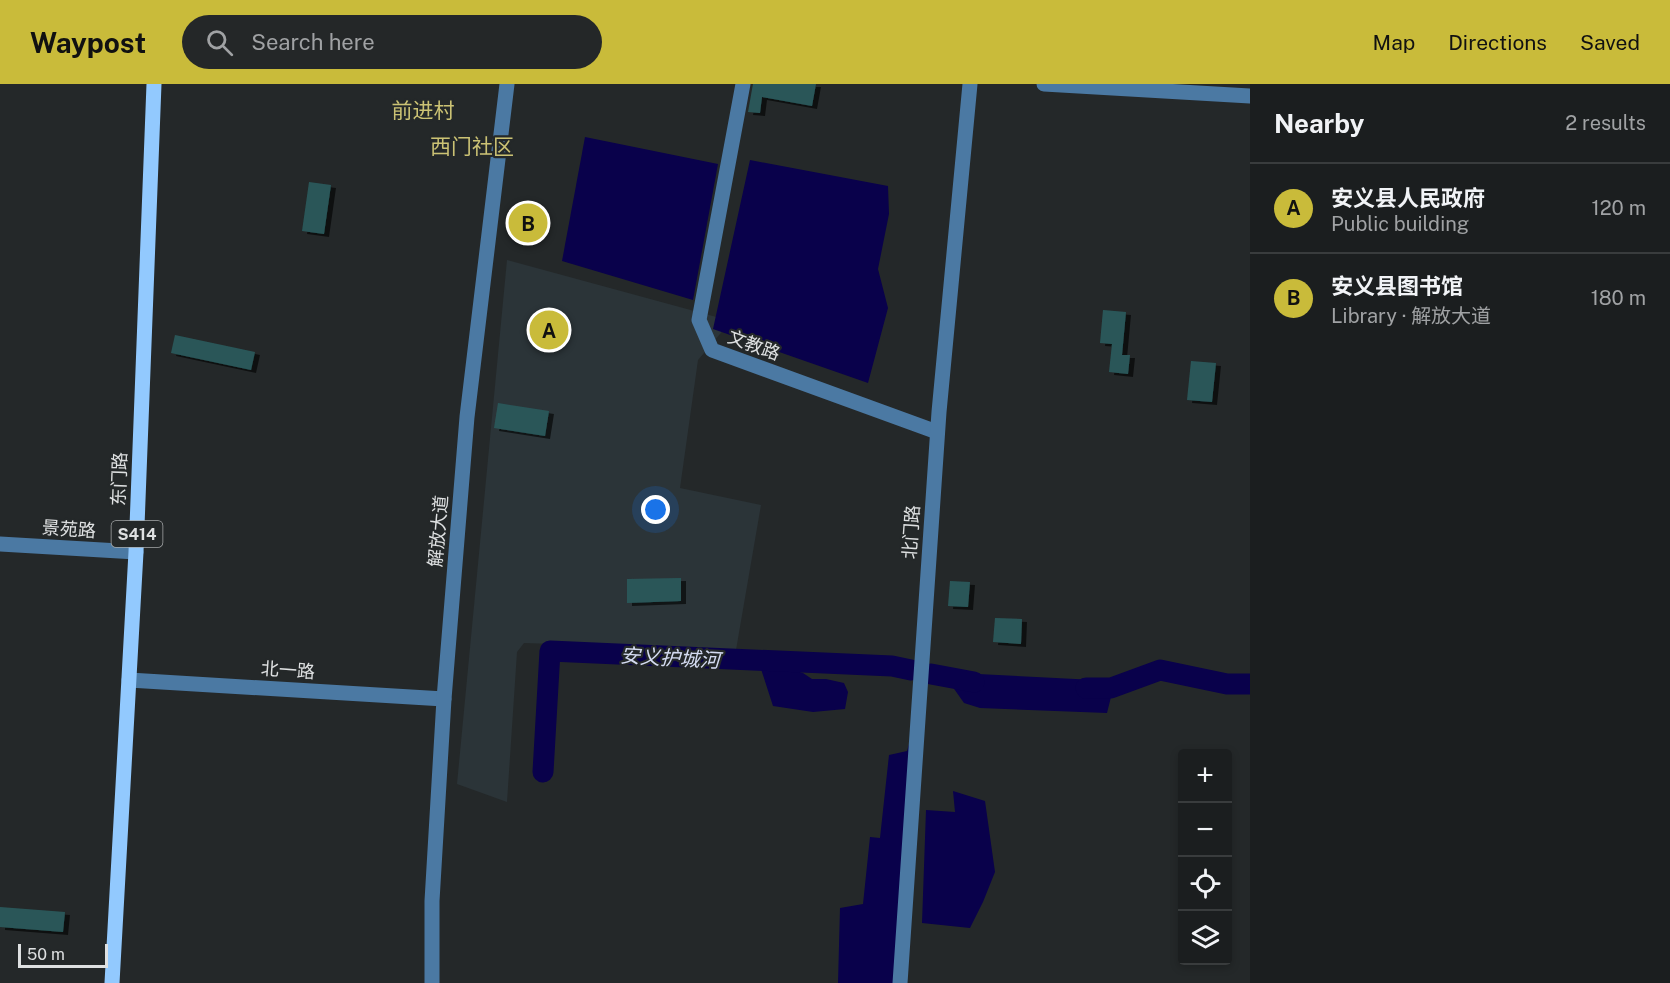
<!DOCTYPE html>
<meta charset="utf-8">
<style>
:root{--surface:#1b1e1f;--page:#242728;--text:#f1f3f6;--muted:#a0a2a4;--line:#393c3d;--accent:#c9bb3a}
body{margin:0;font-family:"Public Sans","Noto Sans SC",sans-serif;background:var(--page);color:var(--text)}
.controls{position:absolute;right:18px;bottom:18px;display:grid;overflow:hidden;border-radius:6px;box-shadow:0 3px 9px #0003}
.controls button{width:54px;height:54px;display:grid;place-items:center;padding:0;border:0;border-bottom:2px solid var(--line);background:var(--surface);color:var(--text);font:30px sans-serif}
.scale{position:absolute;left:18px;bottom:15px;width:90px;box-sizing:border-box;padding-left:6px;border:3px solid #dee0e1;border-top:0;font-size:16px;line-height:21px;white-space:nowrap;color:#dee0e1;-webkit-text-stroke:4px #242829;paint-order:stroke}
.you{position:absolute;left:656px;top:426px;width:21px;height:21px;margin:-15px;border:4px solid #fff;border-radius:50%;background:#1a73e8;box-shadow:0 0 0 9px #1a73e833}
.badge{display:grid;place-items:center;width:39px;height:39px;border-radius:50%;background:var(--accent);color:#111;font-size:20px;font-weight:700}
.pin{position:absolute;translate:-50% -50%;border:3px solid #fff;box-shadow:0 2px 6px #0006}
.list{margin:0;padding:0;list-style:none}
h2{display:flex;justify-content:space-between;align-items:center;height:78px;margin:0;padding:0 24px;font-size:26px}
h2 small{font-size:20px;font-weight:400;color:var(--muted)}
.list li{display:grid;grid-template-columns:39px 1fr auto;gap:18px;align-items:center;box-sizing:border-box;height:90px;padding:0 24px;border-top:2px solid var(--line)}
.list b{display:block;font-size:22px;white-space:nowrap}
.list p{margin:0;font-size:20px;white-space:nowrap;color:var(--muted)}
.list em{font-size:20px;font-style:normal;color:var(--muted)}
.icon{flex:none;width:33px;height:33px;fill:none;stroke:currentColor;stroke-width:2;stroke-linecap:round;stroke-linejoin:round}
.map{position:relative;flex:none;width:1250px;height:899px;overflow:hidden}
header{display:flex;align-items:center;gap:36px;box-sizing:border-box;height:84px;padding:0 30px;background:var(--accent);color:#111}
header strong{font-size:28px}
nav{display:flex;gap:33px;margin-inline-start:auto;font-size:21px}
.search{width:420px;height:54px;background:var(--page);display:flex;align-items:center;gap:15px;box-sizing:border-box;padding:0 21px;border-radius:33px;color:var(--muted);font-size:22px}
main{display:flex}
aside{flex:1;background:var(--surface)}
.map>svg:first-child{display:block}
.built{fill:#2b3438}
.water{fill:#09014b}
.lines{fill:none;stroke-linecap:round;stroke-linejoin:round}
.river{stroke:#09014b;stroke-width:21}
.building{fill:#295759;filter:url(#shadow)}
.minor{stroke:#4b79a3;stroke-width:15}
.major{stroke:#92c9fe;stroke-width:15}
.labels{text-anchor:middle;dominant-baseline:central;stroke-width:4.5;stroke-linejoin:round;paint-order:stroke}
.shield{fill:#242829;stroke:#a6a9aa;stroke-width:1.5}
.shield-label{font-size:16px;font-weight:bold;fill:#dee0e1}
.street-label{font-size:18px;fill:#dee0e1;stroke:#242829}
.water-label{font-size:20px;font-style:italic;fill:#d4dbf1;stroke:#242829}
.quarter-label{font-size:21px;fill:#cbc274;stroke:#242829}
</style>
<header>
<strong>Waypost</strong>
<div class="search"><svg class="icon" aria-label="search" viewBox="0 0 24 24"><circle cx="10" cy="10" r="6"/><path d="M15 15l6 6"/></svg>Search here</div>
<nav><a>Map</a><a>Directions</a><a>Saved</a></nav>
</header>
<main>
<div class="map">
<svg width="1250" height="899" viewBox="0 0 1250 899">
<defs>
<filter id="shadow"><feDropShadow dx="5" dy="3" stdDeviation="0" flood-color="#0009"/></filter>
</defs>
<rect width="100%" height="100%" fill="#242829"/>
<path class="built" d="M507,176L731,237L698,276L680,404L761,421L736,566L524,559L517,568L507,718L457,700Z"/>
<g class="water">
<path d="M585,53L718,80L693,216L562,177Z"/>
<path d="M750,76L888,102L889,130L878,185L888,224L868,299L713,245Z"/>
<path d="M938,582L978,590L1115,597L1107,629L980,624L964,619Z"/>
<path d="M761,585H789L803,589L812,595H826L844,599L848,608L845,625L813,628L773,622Z"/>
<path d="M910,657L894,899H838L840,824L863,820L870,753L880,754L889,671L907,667Z"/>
<path d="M953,707L985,717L995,788L983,818L970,844L922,839L926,726L955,728Z"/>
</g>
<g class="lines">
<g class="river">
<path d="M931,590L974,598"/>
<path d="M1086,604H1111L1160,586L1227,600H1250"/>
<path d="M543,688L550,567L892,582L911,586"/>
</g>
</g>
<g class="building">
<path d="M753,0H816L812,22L762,13L760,29L748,28Z"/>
<path d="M309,98L331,101L324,150L302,147Z"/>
<path d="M1103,226L1126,228L1122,271H1130L1128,290L1109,288L1112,260L1100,259Z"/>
<path d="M175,251L255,268L251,286L171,269Z"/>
<path d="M1191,277L1216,279L1212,318L1187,316Z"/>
<path d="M498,319L549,327L545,352L494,344Z"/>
<path d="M681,494V517L627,519V495Z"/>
<path d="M950,497L970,498L968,523L948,522Z"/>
<path d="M995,534L1022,535L1021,560L993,558Z"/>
<path d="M0,823L65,828L63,848L0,843Z"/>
</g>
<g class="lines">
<g class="minor">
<path d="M743,0L699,236L712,266L937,348"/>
<path d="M1044,0L1250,12"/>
<path d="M0,460L136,468"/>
<path d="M129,596L444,615"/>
<path d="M432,899V817L444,615L467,333L507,0"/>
<path d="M900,899L939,328L970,0"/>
</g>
<path class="major" d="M112,899L136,468L154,0"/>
</g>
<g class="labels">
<rect class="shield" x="111.5" y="437" width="51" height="26" rx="4.5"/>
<g class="shield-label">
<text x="137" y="450">S414</text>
</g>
<g class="street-label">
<text transform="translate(754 261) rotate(20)">文教路</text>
<text transform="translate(119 395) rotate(-88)">东门路</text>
<text transform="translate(69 445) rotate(4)">景苑路</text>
<text transform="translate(438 447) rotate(-85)">解放大道</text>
<text transform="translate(911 448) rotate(-86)">北门路</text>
<text transform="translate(288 586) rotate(4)">北一路</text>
</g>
<g class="water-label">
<text transform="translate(670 574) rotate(3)">安义护城河</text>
</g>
<g class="quarter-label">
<text x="423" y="26">前进村</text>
<text x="472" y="62">西门社区</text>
</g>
</g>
</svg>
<div class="controls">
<button>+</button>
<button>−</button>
<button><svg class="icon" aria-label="locate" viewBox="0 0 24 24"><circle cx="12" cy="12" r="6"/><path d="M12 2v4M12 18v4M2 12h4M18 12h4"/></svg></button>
<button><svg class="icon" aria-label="layers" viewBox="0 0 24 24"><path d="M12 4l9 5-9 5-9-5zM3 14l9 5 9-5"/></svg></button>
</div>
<div class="scale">50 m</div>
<div class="you"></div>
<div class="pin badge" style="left:549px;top:246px">A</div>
<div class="pin badge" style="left:528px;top:139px">B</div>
</div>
<aside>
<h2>Nearby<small>2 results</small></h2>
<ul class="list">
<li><span class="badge">A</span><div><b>安义县人民政府</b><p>Public building</p></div><em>120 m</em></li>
<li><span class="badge">B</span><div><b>安义县图书馆</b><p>Library · 解放大道</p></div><em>180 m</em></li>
</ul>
</aside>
</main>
